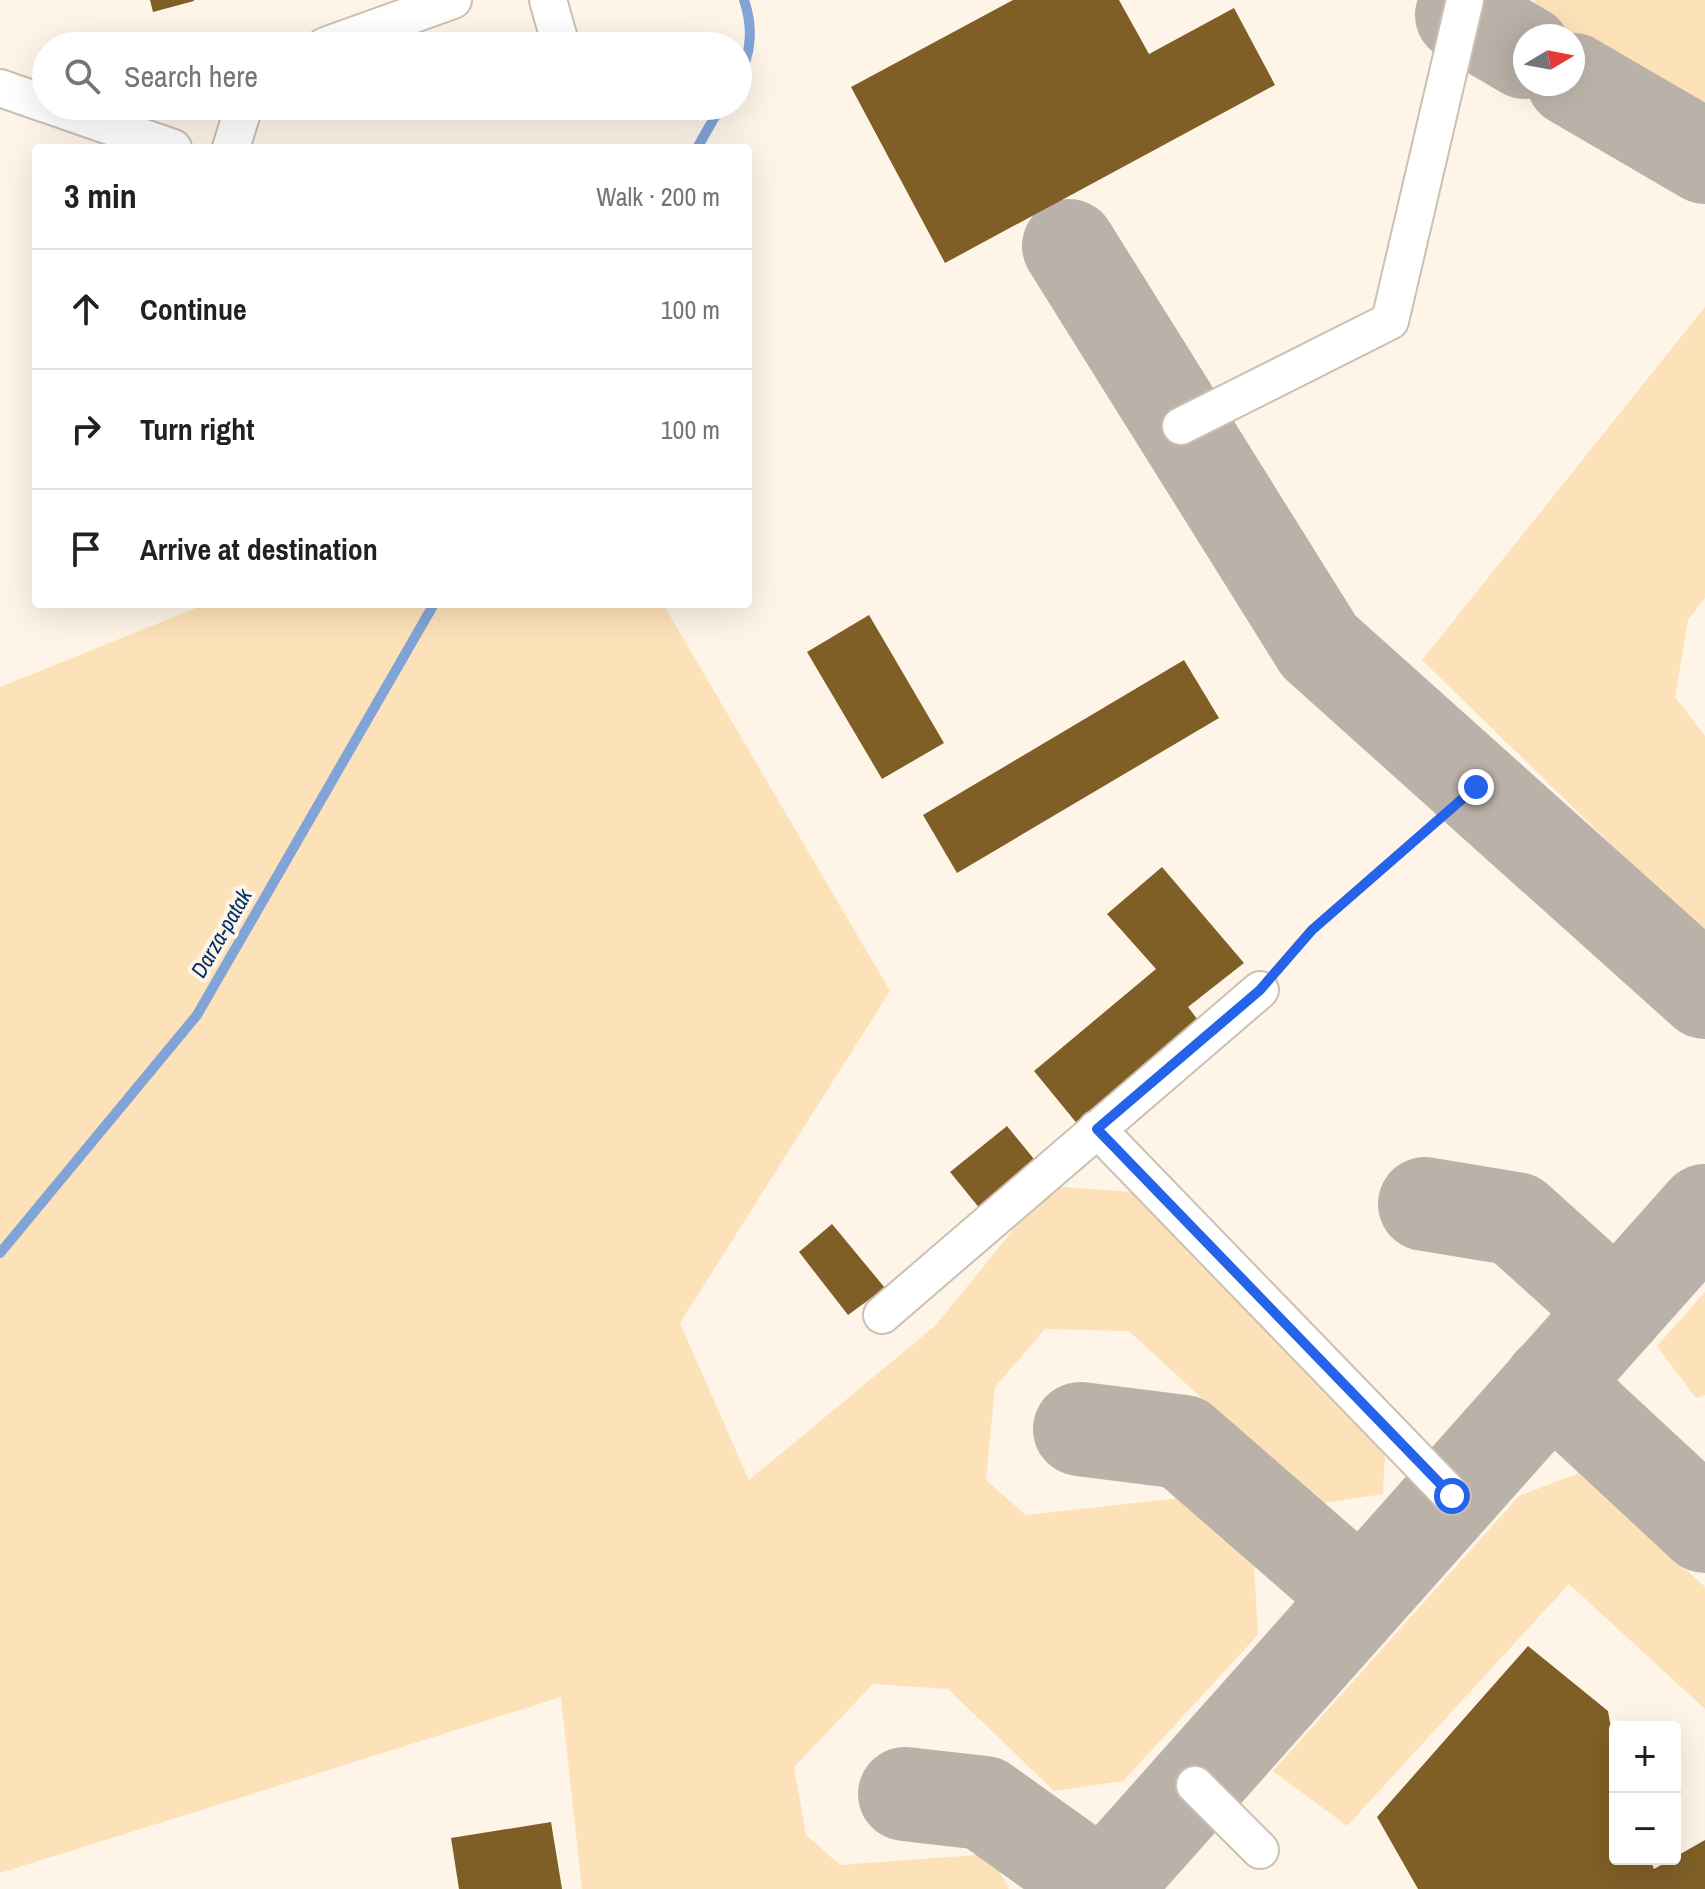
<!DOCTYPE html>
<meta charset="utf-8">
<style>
:root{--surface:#fff;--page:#f6f6f6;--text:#202124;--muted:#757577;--line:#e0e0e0}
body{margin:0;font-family:"Archivo Narrow",sans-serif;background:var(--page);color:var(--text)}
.controls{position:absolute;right:24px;bottom:24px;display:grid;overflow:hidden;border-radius:8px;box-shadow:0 8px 32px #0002}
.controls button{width:72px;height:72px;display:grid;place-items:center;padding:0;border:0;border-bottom:2px solid var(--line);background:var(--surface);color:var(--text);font:40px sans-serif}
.compass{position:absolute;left:1513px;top:24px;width:72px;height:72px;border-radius:50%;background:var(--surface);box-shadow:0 8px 32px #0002;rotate:80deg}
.stop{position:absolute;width:24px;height:24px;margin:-18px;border:6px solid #2563eb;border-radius:50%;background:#fff}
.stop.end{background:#2563eb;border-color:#fff;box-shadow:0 2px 8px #0008}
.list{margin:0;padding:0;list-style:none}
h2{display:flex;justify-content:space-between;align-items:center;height:104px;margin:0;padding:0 32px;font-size:34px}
h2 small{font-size:26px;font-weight:400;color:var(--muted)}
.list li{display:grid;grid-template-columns:52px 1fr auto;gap:24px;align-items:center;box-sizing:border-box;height:120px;padding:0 32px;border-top:2px solid var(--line)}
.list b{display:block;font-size:30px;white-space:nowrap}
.list em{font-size:26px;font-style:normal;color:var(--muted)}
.icon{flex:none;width:44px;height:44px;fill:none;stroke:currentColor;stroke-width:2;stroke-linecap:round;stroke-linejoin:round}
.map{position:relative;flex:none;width:1705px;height:1889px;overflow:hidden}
.search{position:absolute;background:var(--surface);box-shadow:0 8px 32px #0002;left:32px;top:32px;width:720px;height:88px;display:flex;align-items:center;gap:20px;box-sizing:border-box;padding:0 28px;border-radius:44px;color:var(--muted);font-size:30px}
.panel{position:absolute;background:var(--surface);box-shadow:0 8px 32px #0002;left:32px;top:144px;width:720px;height:464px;border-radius:8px}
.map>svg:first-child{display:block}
.green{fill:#fde1b8}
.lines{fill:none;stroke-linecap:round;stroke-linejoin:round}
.stream{stroke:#80a4d7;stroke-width:10}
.taxiway{stroke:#bab2a8;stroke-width:94}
.building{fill:#805f27}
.minor-casing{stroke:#cbc1b1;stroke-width:40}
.path{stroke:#8d877e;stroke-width:5;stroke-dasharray:6 6;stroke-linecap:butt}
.minor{stroke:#fff;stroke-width:36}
.route{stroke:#2563eb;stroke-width:10}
.labels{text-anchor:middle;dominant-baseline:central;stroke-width:8;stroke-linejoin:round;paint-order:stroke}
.water-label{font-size:22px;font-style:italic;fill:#00306b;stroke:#fef5e8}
</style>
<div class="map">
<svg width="1705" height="1889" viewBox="0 0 1705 1889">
<rect width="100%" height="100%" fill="#fef5e8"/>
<g class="green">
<path d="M1534,0H1705V123L1573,52V36H1551Z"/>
<path d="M1705,307V598L1688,620L1675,697L1705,736V936L1422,660Z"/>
<path d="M206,604H663L890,991L680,1323L749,1480L935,1326L1049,1186L1133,1192L1385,1453L1383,1494L1316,1504L1129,1331L1045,1329L995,1387L986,1480L1026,1515L1180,1498L1254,1566L1258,1635L1123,1781L1054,1791L948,1689L873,1684L794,1767L806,1835L840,1865L990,1854L1009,1889H582L561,1697L0,1873V687Z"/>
<path d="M1705,1292V1395L1696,1398L1657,1346Z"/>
<path d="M1579,1473L1705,1587V1709L1569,1584L1347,1826L1273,1771L1519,1496Z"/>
</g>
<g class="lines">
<g class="stream">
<path d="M738,77C752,54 753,26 744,0"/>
<path d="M697,148L721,106"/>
<path d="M0,1253L197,1015L434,604"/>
</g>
<g class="taxiway">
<path d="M1462,15L1525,52"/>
<path d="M1573,80L1705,157"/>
<path d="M1069,246L1319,646L1705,992"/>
<path d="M1425,1204L1516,1219L1617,1310"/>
<path d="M1551,1383L1705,1526"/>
<path d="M1080,1429L1183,1442L1361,1597"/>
<path d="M905,1794L984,1803L1103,1888"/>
<path d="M1102,1889L1705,1211"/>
</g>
</g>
<g class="building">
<path d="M150,0H194V1L153,12Z"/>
<path d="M1013,0H1119L1149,54L1234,8L1275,85L945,263L851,87Z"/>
<path d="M869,615L944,743L882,779L807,652Z"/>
<path d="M1184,660L1219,718L957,873L923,815Z"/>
<path d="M1162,867L1244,963L1188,1007L1201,1024L1079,1126L1034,1071L1156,969L1107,914Z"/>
<path d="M1007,1126L1038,1164L981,1210L950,1172Z"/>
<path d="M832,1224L885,1288L848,1315L799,1252Z"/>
<path d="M1528,1646L1608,1711L1615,1752V1859H1650L1654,1869L1705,1840V1889H1418L1377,1817Z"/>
<path d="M551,1822L562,1889H459L451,1838Z"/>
</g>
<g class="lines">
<defs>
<g id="minor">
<path d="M548,0L561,46"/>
<path d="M325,46L453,0"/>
<path d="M0,88L46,104"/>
<path d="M52,106L173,148"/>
<path d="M231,148L244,106"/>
<path d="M1181,426L1390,321L1465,0"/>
<path d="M1097,1129L1452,1496"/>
<path d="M882,1315L1260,990"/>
<path d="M1195,1785L1260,1850"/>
</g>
</defs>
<use href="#minor" class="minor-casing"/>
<path class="path" d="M1282,964L1312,930L1476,787"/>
<use href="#minor" class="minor"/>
</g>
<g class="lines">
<path class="route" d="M1452,1496L1097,1129L1260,990L1312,930L1476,787"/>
</g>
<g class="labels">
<g class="water-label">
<text transform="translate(221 933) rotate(-60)">Darza-patak</text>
</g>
</g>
</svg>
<div class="controls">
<button>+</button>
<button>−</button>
</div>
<svg class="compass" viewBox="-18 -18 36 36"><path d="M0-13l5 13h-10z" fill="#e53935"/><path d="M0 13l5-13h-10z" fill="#757577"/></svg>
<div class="stop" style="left:1452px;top:1496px"></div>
<div class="stop end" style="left:1476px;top:787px"></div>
<div class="search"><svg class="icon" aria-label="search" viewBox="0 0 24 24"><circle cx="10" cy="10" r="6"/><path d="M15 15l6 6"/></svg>Search here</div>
<section class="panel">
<h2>3 min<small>Walk · 200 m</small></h2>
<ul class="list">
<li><svg class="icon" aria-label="ahead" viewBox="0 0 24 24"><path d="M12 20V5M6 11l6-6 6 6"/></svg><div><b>Continue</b></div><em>100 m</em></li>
<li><svg class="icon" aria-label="right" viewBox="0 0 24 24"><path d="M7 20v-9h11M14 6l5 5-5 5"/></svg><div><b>Turn right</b></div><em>100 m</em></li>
<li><svg class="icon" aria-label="arrive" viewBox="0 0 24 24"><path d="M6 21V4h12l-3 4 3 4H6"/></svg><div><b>Arrive at destination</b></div></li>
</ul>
</section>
</div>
